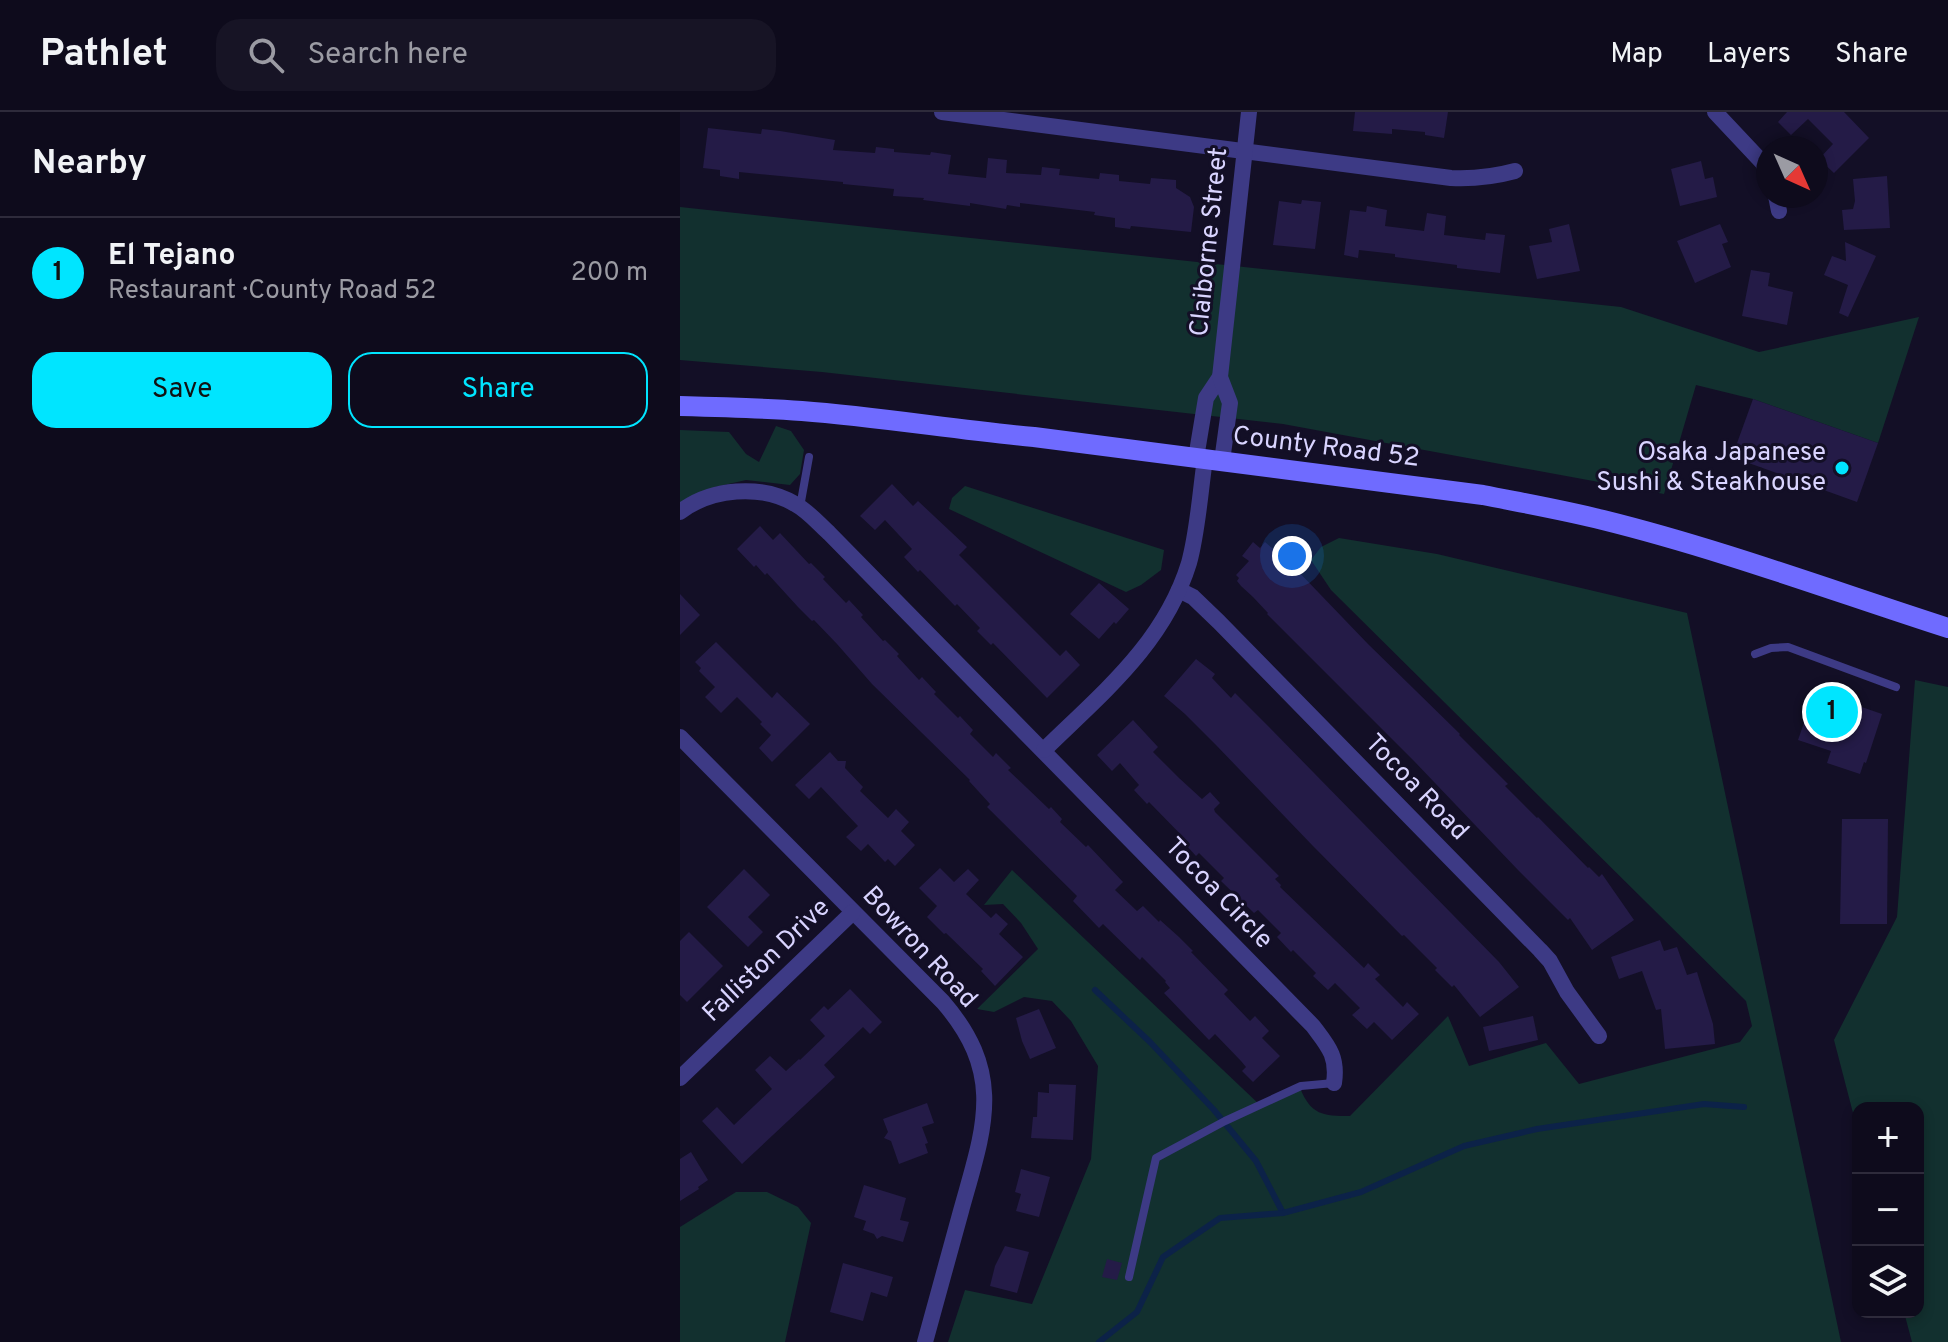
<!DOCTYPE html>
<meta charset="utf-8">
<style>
:root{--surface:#0e0b1c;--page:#171425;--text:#f1f3f6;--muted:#9b9ba3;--line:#2e2b3b;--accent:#00e5ff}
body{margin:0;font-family:Overpass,sans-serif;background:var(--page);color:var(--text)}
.controls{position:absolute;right:24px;bottom:24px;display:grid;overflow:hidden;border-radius:16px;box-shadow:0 4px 12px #0003}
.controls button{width:72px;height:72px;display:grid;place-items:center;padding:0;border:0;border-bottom:2px solid var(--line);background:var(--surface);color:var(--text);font:40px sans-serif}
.compass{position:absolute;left:1076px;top:24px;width:72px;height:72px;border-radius:50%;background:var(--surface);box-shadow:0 4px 12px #0003;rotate:135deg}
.you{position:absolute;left:612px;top:444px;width:28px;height:28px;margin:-20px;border:6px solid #fff;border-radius:50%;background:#1a73e8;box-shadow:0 0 0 12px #1a73e833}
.badge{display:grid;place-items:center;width:52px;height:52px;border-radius:50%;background:var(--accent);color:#111;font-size:26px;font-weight:700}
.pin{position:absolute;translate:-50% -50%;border:4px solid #fff;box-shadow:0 2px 8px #0006}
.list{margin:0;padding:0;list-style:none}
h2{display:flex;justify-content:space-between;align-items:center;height:104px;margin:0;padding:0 32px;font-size:34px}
h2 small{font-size:26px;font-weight:400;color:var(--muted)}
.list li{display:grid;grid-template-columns:52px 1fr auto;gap:24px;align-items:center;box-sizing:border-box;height:112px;padding:0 32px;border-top:2px solid var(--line)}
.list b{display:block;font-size:30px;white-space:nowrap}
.list p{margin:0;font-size:26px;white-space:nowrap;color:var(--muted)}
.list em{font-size:26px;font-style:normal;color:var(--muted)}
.actions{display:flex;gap:16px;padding:24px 32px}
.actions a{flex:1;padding:18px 0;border:2px solid var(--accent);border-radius:24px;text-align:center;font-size:28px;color:var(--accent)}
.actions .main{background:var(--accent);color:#111}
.icon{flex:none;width:44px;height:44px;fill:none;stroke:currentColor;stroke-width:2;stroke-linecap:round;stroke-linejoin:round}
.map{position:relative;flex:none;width:1268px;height:1230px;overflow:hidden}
header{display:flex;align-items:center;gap:48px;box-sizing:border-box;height:112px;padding:0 40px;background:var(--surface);border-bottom:2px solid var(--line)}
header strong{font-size:38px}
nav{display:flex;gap:44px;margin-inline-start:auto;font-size:28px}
.search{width:560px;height:72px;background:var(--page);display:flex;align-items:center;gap:20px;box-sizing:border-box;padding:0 28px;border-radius:24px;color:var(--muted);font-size:30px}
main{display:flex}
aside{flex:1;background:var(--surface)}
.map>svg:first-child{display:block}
.green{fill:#12302f}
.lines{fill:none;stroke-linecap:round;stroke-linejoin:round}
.stream{stroke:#0c2248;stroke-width:6}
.building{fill:#241b47}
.service{stroke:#3d3a85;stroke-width:8}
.minor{stroke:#3d3a85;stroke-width:16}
.secondary{stroke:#6f6bff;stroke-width:20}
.poi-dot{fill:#00e5ff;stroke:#130f26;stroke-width:3}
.labels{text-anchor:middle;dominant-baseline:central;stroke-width:6;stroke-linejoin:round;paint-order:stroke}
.street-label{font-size:26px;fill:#d9d4ff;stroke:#130f26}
.poi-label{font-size:26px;fill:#d9d4ff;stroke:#130f26;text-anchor:end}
</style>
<header>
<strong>Pathlet</strong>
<div class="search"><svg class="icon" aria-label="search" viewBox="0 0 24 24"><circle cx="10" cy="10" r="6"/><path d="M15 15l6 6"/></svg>Search here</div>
<nav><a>Map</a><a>Layers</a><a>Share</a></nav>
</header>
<main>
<aside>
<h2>Nearby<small></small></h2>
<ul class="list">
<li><span class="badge">1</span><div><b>El Tejano</b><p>Restaurant · County Road 52</p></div><em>200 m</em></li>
</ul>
<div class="actions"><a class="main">Save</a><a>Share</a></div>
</aside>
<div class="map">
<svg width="1268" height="1230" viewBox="0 0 1268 1230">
<rect width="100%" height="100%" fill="#130f26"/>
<g class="green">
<path d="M0,95L941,195L1079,240L1239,205L1198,331L1073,287L1016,273L984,382L603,312L142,260L0,248Z"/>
<path d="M96,314L111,319L124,338L120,362L110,373L66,368L35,375L0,391V318L49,320L66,342L79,350Z"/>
<path d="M285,374L484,438L481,458L461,473L446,480L269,397L272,386Z"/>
<path d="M659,426L757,442L1007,501L1161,1230H268L285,1178L352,1192L411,1047L418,954L391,909L372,889L344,885L314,900L297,897L358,837L341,811L323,792L304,793L332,758L581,994L620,976C631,1003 643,1004 670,1004L768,904L789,954L866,931L899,972L1060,930L1072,914L1066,889L651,478L631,448L641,435Z"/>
<path d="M1235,568L1268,575V1230H1232L1224,1200H1238V996H1178V1020L1154,928L1217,805Z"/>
<path d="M56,1080H87L118,1095L131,1111L105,1230H0V1115Z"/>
</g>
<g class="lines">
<g class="stream">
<path d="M415,878L470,930L534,998L576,1049L603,1101"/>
<path d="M419,1230L457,1200L483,1145L540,1106L603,1101L681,1080L784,1034L857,1017L1024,992L1064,995"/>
</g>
</g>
<g class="building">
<path d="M675,0H768L764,26L745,23V20L712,17V22L673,19Z"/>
<path d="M1107,0H1164L1189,26L1154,61L1139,47L1153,32L1128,7L1111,23L1098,10Z"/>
<path d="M28,16L81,22L82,17L100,19L155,28L153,38L195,41L196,35L214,37V40L250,43L251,40L271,43L268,62L306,66L308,46L327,48L326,61L361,63L362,55L380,57L379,63L419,67L420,61L439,63V69L470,72L471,66L496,68V76L510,85L514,95L511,120L451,114L450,117L435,115V106L414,103L415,100L340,91V95L327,93L326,97L290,91V94L243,88L244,86L213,84L214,77L163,72V70L59,60V67L40,64V58L23,56Z"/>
<path d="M1021,49L1025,67L1033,65L1037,85L1000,94L991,57Z"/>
<path d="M1207,64L1210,116L1164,118L1162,98L1173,97L1175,89L1173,67Z"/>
<path d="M622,88L641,90L635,137L593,133L599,89L621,92Z"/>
<path d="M687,94L707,98L705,114L744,119L747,101L766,104L764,123L805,128L806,121L825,123L820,161L777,156V153L715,145V142L679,138L678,146L664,143L670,98L686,100Z"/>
<path d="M889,112L900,159L857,167L849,134L872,130L869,117Z"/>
<path d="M1040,112L1048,130L1042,132L1051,155L1015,171L997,129Z"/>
<path d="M1165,130L1196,144L1168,205L1159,201L1168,173L1144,163L1152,144L1166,149Z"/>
<path d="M1071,158L1090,161L1088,174L1113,180L1107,213L1062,204Z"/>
<path d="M1073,287L1198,331L1177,390L1052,345Z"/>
<path d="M212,372L233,394L238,389L287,435L279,443L380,544L386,538L400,553L367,586L313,531L311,533L297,519L300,516L277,492L275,494L240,458L238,460L224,445L232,437L205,408L195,418L180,404Z"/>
<path d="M80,414L93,428L100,421L129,452L131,451L145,465L143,467L166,491L169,488L183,503L181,505L203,529L205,528L219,542L217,544L239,568L242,565L256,580L254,582L278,606L280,604L293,618L290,622L313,645L316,641L331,656L328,658L369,697L371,695L382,707L380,710L406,735L408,733L443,770L435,778L457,799L463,794L479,810L480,808L499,825L513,839L511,840L548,878L544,882L570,909L575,904L589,919L582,926L600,944L573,970L562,959L566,955L561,949L535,922L529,928L484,881L490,876L485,870L486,869L462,845L460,848L423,812L419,816L393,789L397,784L307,695L310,692L289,669L290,668L192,572L157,532L134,508L132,509L118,495L87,461L85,463L76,453L74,455L57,437Z"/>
<path d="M573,430L580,436L585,430L614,455L688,532L780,622L779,623L828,672L825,674L857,706L858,705L908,756L909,755L919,765L922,762L954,808L912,838L890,806L888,808L838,758L734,649L587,502L588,501L573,485L561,474L557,469L559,466L556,463L569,449L562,444Z"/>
<path d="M419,471L449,497L436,512L434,510L419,527L390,502Z"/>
<path d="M0,482L20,503L0,523Z"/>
<path d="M36,530L92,586L97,580L130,612L92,650L79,636L91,623L80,612L82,610L57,585L41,601L25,585L35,575L19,559L21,556L15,550Z"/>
<path d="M516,547L535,562L532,566L551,586L555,581L589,615L819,850L839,875L800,905L774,873L772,875L755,858L757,856L724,823L722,824L632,733L536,633L505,602L484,584Z"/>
<path d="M1135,579L1202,602L1186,651L1184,650L1180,662L1147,651L1151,639L1118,628Z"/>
<path d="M453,608L478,635L473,640L499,666L522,687L530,680L540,691L534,697L535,700L599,764L595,767L601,773L600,775L684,856L688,851L700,863L695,867L723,895L727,890L739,902L712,928L694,910L687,917L672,903L680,896L655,871L648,878L633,864L636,861L613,838L611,840L597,825L601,821L578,798L574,801L541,769L544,766L519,741L516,744L506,733L509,731L469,690L467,692L454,678L459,673L440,651L432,659L417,643Z"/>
<path d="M150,640L158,649H166L165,656L183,675L180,679L208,706L216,697L229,710L221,719L235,733L215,754L208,747L205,750L188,732L181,739L166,725L178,714L141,675L129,687L115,673Z"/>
<path d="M1162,707H1208L1207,812H1160Z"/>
<path d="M260,756L274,770L288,757L299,768L286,782L311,806L316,801L328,812L319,822L343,845L315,874L301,859L303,857L266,821L264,822L247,805L257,794L239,776Z"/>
<path d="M64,757L90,783L68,805L83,820L68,835L27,795Z"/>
<path d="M9,820L43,854L7,890L0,883V829Z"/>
<path d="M980,828L984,839L997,835L1007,863L1017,860L1033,912L1035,932L985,937L981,897L976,898L962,859L939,867L931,845Z"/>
<path d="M170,877L202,910L190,922L183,915L144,953L155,965L62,1052L22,1009L37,995L54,1013L92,977L75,958L90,944L106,959L119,947L120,948L145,924L130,908L144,894L148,898Z"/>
<path d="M359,897L376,936L350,947L342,929L336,906Z"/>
<path d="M853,904L858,928L809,939L803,915Z"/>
<path d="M369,972L396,973L393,1028L351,1026L353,1005H357L358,980L369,981Z"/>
<path d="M247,991L254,1011L242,1015L248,1031L245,1032L248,1041L219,1052L211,1029L204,1026L208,1020L203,1007Z"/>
<path d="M11,1040L28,1068L18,1075L19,1077L0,1089V1047Z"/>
<path d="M341,1057L370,1065L359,1105L336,1099L341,1082L335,1080Z"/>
<path d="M184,1073L226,1086L220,1108L229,1110L223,1130L202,1124L197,1127L194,1122L183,1118L186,1109L174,1105Z"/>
<path d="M325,1134L349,1140L337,1181L310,1174L315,1154Z"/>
<path d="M427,1147L442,1151L437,1168L422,1165Z"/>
<path d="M163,1151L213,1165L207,1185L191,1180L183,1209L150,1200Z"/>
</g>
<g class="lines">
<g class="service">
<path d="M120,395L129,345"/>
<path d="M1075,542L1091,536L1108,535L1216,575"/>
<path d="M449,1165L476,1046L545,1009L621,974L654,971"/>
</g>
<g class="minor">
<path d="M262,0L771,66C793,67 813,65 835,59"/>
<path d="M1035,0L1082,50L1088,60"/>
<path d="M1096,84L1099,99"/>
<path d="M516,346L526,286L540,265"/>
<path d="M542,349L550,291L540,265L569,0"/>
<path d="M0,400C31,376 81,372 115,392C128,399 138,411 149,421L633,914C648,934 658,944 654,971"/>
<path d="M499,478L513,485L539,510L860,838L870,849L887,880L919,924"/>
<path d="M0,625L263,890C326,963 304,1016 281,1099C269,1143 257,1186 245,1230"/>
<path d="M364,638C422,581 484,532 509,451C518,418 520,381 525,347"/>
<path d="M0,966L173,800"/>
</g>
<path class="secondary" d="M0,294C41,295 82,296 122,299C200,305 277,318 354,325L803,383C843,391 883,398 923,408C1040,437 1153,479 1268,516"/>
</g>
<circle class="poi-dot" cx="1162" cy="356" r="8"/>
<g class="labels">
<g class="street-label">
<text transform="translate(530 130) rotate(-84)">Claiborne Street</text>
<text transform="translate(646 336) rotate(7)">County Road 52</text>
<text transform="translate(736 676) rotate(46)">Tocoa Road</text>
<text transform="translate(538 782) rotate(46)">Tocoa Circle</text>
<text transform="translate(239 836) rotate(47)">Bowron Road</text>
<text transform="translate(87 849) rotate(-44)">Falliston Drive</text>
</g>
<g class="poi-label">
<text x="1146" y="341">Osaka Japanese<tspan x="1146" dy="30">Sushi &amp; Steakhouse</tspan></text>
</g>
</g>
</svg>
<div class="controls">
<button>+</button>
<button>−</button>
<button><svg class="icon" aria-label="layers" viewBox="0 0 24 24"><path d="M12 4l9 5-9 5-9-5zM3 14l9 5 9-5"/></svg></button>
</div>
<svg class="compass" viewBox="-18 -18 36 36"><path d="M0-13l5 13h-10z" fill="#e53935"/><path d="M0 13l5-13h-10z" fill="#9b9ba3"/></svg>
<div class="you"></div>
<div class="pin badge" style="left:1152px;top:600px">1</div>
</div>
</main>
